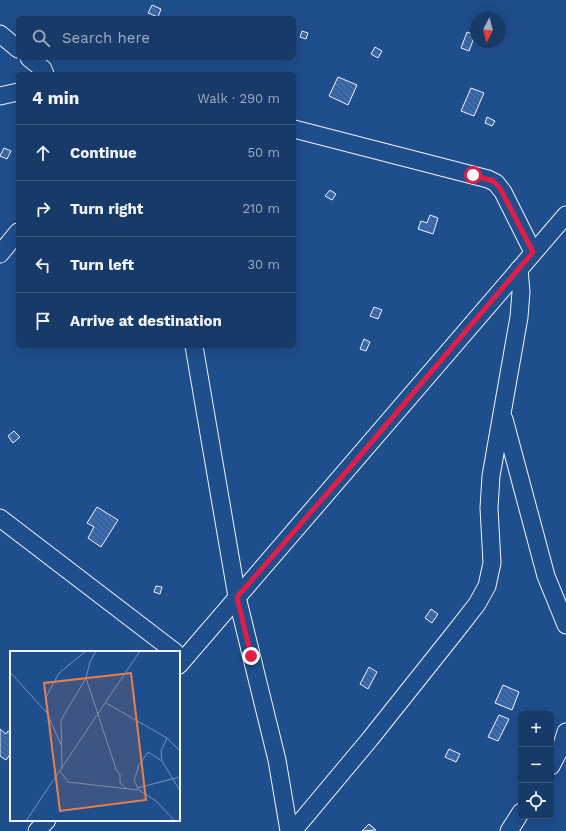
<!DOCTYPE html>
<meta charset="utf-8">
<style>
:root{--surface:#173a69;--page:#244571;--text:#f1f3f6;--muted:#9eadc0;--line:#36547d}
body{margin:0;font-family:"Work Sans",sans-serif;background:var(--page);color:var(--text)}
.controls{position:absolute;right:12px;bottom:12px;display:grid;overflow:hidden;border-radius:6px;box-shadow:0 4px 16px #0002}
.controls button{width:36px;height:36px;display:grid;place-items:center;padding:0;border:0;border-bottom:1px solid var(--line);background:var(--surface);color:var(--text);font:20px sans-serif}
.compass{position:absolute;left:470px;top:12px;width:36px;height:36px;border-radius:50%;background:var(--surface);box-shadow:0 4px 16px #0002;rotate:187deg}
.stop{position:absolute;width:12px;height:12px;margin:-9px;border:3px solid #e11d48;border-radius:50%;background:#fff}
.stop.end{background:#e11d48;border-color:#fff;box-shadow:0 1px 4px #0008}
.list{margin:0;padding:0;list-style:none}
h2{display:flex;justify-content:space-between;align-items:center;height:52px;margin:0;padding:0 16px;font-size:17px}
h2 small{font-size:13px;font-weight:400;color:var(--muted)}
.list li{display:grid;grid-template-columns:26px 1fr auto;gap:12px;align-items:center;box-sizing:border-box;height:56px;padding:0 16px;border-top:1px solid var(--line)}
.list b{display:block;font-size:15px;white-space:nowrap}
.list em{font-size:13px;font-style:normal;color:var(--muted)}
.icon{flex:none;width:22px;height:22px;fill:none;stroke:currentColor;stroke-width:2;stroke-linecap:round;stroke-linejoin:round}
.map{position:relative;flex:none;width:566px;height:831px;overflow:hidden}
.search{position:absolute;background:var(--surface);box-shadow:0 4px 16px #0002;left:16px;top:16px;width:280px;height:44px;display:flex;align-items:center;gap:10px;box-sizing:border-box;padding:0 14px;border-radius:6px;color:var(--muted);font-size:15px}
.panel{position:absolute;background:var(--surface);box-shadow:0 4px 16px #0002;left:16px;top:72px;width:280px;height:276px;border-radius:6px}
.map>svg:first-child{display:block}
.building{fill:url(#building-back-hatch);stroke:#f2f6ff}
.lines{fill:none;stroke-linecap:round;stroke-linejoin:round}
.minor-casing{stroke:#f2f6ff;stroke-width:19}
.minor{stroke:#1f4e8c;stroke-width:17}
.route{stroke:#e11d48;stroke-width:5}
.inset-road{fill:none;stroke:#7391ba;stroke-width:1}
.view{fill:#ea8049;fill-opacity:0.15;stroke:#ea8049;stroke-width:2}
.inset-edge{fill:none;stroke:#f2f6ff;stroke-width:2}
</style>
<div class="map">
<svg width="566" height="831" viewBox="0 0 566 831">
<defs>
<pattern id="building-back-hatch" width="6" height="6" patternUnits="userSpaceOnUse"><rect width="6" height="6" fill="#3563a3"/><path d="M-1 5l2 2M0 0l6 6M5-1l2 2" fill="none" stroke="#537ab1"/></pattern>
</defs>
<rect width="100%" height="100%" fill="#1f4e8c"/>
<g class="building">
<path d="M152,5L161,9L158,17L148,13Z"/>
<path d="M302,31L308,33L306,39L300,37Z"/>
<path d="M467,32L475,35L469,51L461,48Z"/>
<path d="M375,47L382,51L378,58L371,54Z"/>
<path d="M338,77L357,85L348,105L329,96Z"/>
<path d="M471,88L484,93L474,116L461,111Z"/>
<path d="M487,117L495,121L492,126L485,123Z"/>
<path d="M4,148L11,151L7,159L0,156Z"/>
<path d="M330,190L336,194L332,200L325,196Z"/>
<path d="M430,215L438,218L433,234L418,229L421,221L427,223Z"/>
<path d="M374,307L382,310L378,319L370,316Z"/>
<path d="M364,339L370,342L366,351L360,349Z"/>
<path d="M14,431L20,437L13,443L8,436Z"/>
<path d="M97,507L118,520L101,547L88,538L94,527L87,523Z"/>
<path d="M156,586L162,587L160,594L154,592Z"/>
<path d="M431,609L438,614L432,623L425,618Z"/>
<path d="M369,667L377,672L368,689L360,684Z"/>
<path d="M503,685L519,692L512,710L495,703Z"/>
<path d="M499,715L509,719L498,741L488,737Z"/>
<path d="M0,729L6,734L8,731L11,733V753L6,760L0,756Z"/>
<path d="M449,749L460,754L456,762L445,757Z"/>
<path d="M369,824L376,830L362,831Z"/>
</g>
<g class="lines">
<defs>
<g id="minor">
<path d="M0,34L18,49"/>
<path d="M29,58L43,69L45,74"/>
<path d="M0,96L18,92"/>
<path d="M294,129L488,179L496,183L503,192L533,252"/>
<path d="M0,254L18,232"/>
<path d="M194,346L237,597L277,760L289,831"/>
<path d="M504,419L546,576L566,625"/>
<path d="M0,518L175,652"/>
<path d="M179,665L566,215"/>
<path d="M551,766L562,745L566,732"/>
<path d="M37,831L47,820"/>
<path d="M293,831L370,739L456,631L477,604L487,586L492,563L489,508L491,476L519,317L521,292L519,269"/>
<path d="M509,831L521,812"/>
</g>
</defs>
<use href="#minor" class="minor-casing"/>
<use href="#minor" class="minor"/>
</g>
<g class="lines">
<path class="route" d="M251,656L237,597L352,465L533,252L500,188L493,181L473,175"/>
</g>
<g transform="translate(10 651)">
<rect width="170" height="170" fill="#1f4e8c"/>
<path class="inset-road" d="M0,21L37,62M76,27L106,118L110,124V132L117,138M96,52L157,87L170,100M157,87L151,100L152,110L170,140M51,94L37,62L36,46L49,22L76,0M152,110L138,101L129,114L124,130L129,139L146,150L165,170M52,118L51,69L76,27L80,11L86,0M50,120L58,131L128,139M127,137L170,126M16,170L130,0"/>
<path class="view" d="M121,22L136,149L50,160L34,32Z"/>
<rect width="170" height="170" class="inset-edge"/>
</g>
</svg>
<div class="controls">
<button>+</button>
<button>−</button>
<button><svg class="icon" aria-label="locate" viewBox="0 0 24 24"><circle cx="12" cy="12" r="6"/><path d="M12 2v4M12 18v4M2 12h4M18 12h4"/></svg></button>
</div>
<svg class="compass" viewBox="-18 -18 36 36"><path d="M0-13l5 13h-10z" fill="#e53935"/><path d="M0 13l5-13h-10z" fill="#9eadc0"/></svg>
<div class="stop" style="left:473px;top:175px"></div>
<div class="stop end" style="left:251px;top:656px"></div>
<div class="search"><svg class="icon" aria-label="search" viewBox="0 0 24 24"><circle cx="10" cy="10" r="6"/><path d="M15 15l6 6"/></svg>Search here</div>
<section class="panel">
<h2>4 min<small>Walk · 290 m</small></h2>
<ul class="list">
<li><svg class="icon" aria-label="ahead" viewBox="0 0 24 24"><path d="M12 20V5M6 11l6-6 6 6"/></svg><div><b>Continue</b></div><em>50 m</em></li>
<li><svg class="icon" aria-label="right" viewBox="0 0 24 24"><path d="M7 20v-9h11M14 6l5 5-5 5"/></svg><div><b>Turn right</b></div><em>210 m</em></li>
<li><svg class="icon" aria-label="left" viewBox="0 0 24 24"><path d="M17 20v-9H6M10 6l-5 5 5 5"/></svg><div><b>Turn left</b></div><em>30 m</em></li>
<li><svg class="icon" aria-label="arrive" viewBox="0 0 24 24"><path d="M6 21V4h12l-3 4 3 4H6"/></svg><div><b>Arrive at destination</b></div></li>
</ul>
</section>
</div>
